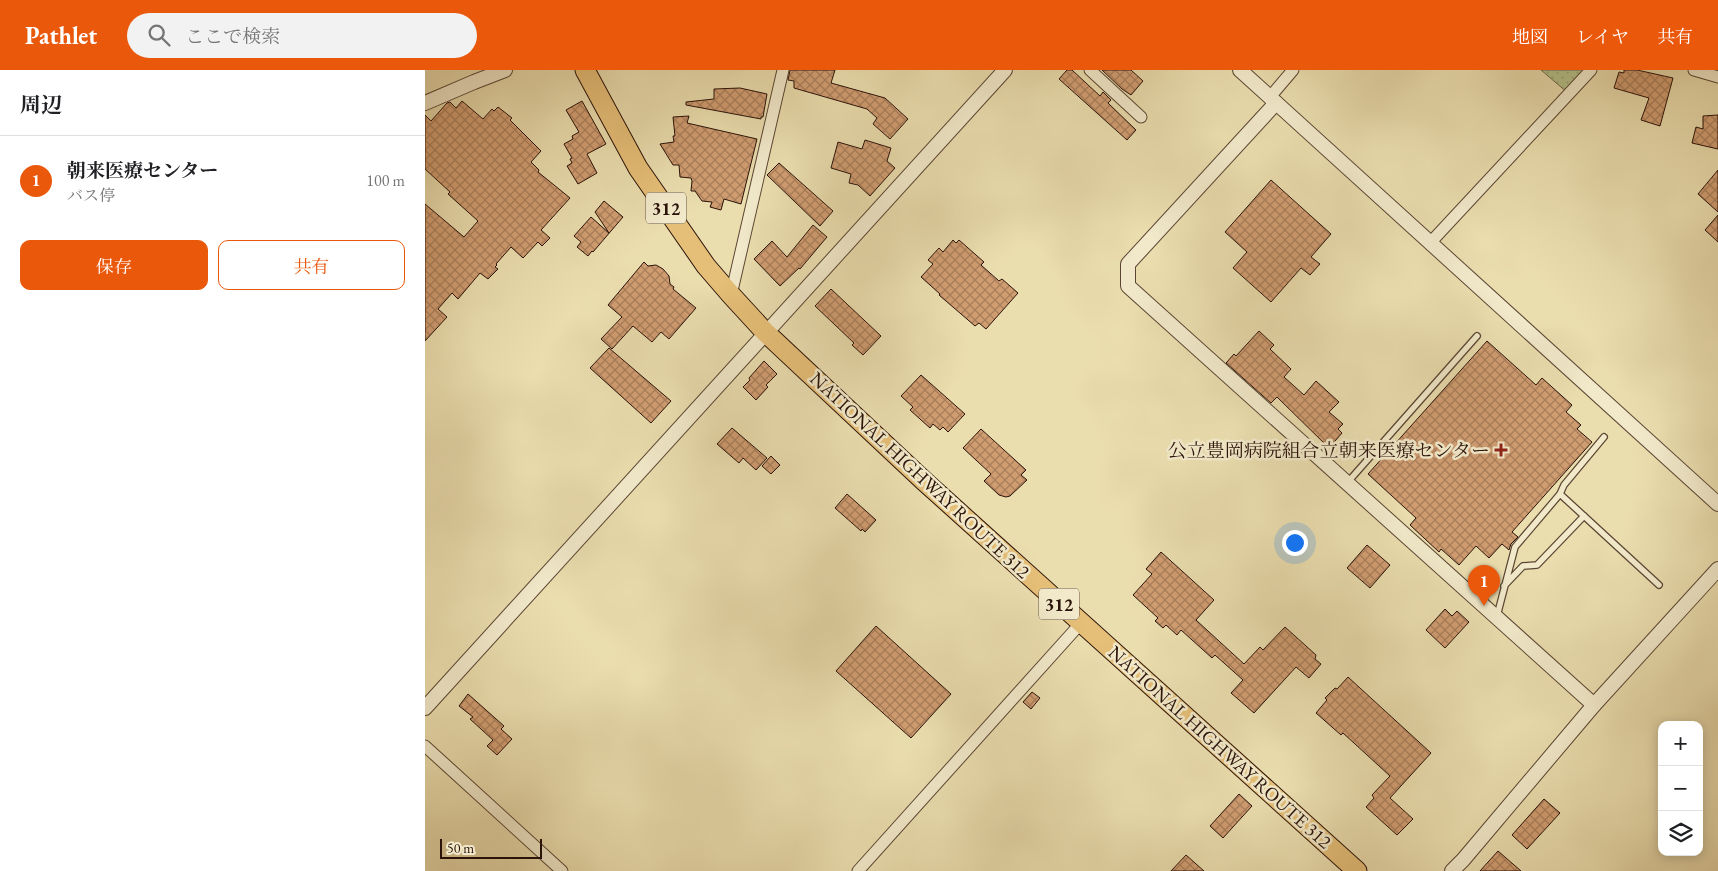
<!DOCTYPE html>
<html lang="ja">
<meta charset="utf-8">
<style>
:root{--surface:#fff;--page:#f2f2f2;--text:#202124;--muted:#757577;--line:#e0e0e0;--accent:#ea580c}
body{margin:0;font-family:"EB Garamond","Noto Serif JP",serif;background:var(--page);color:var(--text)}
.controls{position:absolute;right:15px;bottom:15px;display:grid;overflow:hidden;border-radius:10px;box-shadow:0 2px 12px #0003}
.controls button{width:45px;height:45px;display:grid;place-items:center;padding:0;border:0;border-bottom:1px solid var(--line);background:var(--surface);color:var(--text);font:25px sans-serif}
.scale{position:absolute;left:15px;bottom:12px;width:102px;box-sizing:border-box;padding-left:5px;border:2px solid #2b130a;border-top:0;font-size:14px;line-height:18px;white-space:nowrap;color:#2b130a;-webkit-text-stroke:4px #f1e9ca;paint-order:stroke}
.you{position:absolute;left:869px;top:472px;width:18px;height:18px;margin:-12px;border:4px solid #fff;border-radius:50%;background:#1a73e8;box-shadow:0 0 0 8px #1a73e833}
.badge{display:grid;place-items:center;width:32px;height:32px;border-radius:50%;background:var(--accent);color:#fff;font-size:16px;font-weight:700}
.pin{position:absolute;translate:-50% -41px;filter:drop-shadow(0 1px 2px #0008)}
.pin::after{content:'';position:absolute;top:26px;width:18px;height:15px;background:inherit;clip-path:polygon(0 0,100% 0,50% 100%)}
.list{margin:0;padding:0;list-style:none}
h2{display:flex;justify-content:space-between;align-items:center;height:65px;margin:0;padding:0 20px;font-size:21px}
h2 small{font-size:16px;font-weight:400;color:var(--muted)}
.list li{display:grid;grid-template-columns:32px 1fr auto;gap:15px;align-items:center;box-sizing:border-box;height:90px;padding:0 20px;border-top:1px solid var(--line)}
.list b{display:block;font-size:19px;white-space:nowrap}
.list p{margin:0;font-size:16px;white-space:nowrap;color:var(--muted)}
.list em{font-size:16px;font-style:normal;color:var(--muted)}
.actions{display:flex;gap:10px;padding:15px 20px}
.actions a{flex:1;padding:11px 0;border:1px solid var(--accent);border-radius:10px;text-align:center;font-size:18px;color:var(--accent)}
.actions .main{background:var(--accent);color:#fff}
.icon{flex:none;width:28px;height:28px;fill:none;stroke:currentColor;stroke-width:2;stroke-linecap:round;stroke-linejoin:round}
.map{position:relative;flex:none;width:1293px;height:801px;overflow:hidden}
header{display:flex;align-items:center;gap:30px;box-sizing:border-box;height:70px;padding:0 25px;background:var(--accent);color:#fff}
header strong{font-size:24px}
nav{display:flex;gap:28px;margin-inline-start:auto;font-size:18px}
.search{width:350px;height:45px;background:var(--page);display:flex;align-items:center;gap:12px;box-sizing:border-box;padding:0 18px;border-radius:28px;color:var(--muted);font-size:19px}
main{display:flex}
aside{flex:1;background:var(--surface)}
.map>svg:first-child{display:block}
.park{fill:url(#park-dots);stroke:#706a4b}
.building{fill:url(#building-cross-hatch);stroke:#2b130a}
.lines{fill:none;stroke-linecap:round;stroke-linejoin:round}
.service-casing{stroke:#5b4633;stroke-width:8}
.minor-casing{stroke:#5b4633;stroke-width:13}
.tertiary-casing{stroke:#5b4633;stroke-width:16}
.trunk-casing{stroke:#2b130a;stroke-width:21}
.service{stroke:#f1e9ca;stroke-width:5.5}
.minor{stroke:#f1e9ca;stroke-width:11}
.tertiary{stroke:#f1e9ca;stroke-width:14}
.trunk{stroke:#e5be77;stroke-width:19}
.poi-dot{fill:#8f2418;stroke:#f1e9ca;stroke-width:2}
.labels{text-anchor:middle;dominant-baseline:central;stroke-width:5;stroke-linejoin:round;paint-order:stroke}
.shield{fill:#f1e9ca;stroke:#665344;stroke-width:1}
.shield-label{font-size:18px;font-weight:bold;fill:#2b130a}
.poi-label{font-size:19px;fill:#2b130a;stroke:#f1e9ca;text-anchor:end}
.street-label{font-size:19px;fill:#2b130a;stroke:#f1e9ca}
</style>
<header>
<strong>Pathlet</strong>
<div class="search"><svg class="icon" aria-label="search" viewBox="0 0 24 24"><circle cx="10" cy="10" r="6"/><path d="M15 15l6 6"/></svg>ここで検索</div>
<nav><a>地図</a><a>レイヤ</a><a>共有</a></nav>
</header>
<main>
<aside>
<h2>周辺<small></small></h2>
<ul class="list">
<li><span class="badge">1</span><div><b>朝来医療センター</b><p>バス停</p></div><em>100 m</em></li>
</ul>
<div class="actions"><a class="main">保存</a><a>共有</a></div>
</aside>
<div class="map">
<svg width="1293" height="801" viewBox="0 0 1293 801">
<defs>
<pattern id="park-dots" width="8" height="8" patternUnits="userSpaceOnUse" patternTransform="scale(1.25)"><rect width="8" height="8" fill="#b5c28c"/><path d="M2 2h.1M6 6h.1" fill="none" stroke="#9ca677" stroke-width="1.8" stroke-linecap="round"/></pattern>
<pattern id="building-cross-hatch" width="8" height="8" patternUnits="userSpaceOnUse" patternTransform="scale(1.25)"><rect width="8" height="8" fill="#d09d71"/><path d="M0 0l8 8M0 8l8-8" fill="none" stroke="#a97f5b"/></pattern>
</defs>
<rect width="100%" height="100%" fill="#eaddae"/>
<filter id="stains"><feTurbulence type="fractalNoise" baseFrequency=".004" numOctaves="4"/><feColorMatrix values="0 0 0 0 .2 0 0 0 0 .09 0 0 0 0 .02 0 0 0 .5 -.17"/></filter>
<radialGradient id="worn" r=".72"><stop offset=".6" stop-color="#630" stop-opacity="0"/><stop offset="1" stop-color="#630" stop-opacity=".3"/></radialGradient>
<path class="park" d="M1116,0H1165L1143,23Z"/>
<g class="building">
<path d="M365,0H410L406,13L460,28L483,49L465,69L448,54L452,48L442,39L369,18V11L363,10Z"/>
<path d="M642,0H647L675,26L678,22L686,30L683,33L711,60L702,70L634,9Z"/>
<path d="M677,0H706L718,11L706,25L697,19Z"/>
<path d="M1199,0H1212L1248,8L1235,56L1216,50L1224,28L1189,18L1194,2L1199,3Z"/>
<path d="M315,18L342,24L338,47H336V49L261,35V32L289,29V19Z"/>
<path d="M37,31L58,49L67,39L69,41L73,37L87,48L85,50L116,81L106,92L114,100L113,102L145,128L116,160L125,168L117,176L113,172L98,188L86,177L71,194L72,195L70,197L73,199L63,209L55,203L33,229L27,223L13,239L22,247L0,271V134L39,167L53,151L23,124L25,122L0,99V45L6,51L22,33L25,32L31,38Z"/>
<path d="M157,31L181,74L162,84L172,103L153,114L142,96L147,93L145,89L147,88L139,74L148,69L147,66L154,62L141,40Z"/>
<path d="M1293,45V79L1267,73L1271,57L1278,59V46Z"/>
<path d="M264,46L262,53L332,69L316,134L299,129L296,140L285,137L287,132L277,131L270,121H266L267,111L266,108L255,107L254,95H248L235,74L249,72L248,66H250L248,47Z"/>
<path d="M440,70L466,78L462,91L470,98L445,126L433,115L424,113L426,104L406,98L413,72L437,79Z"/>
<path d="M354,93L408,141L395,156L342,105Z"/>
<path d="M1293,100V142L1273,124Z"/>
<path d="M846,110L906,164L886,187L895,194L885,205L876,198L846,232L808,198L822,182L800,162Z"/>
<path d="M179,131L198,147L168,182L167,181L163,186L152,177L156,172L149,166L166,147L184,163L170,142Z"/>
<path d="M1293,145V172L1280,160Z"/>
<path d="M388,155L402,167L375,199L374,198L355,216L329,189L347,171L362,187Z"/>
<path d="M528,170L531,173L534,170L559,192L556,195L574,211L577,209L593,223L561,259L554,253L550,256L514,225L515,224L496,207L508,194L503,190L514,178L518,182Z"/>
<path d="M219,192L223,196L231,195L238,199L244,206L245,214L249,217L248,219L271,238L244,269L236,262L227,272L208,256L187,279L176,269L197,247L183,235Z"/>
<path d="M406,219L456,266L438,285L427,275L429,273L390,236Z"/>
<path d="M834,261L849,275L845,279L866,299L859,307L879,325L891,311L914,332L904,342L918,354L913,359L917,363L904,378L852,327L846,333L801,293L809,284L811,286Z"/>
<path d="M1062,271L1111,315L1117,308L1147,335L1141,342L1156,355L1152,359L1167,372L1087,462L1093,467L1086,474L1084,480L1077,474L1064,488L1051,476L1034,495L1016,479L1014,482L985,455L991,448L943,404Z"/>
<path d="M184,278L246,331L226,353L165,298Z"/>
<path d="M339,291L352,304L341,315L343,317L331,330L318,317L325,310L324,308Z"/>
<path d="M496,305L540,344L523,362L518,357L515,360L508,354L505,358L485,340L488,337L476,326Z"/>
<path d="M307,358L342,388L331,400L318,388L314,393L292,374Z"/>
<path d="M556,359L601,400L596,405L602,410L585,426L581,427L574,425L559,411L566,404L538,378Z"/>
<path d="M346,386L355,395L346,404L337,396Z"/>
<path d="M422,424L451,450L440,462L437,459L436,461L410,438Z"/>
<path d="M942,475L965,495L945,518L922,498Z"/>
<path d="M736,482L789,530L771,550L819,594L835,577L838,580L860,557L891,585L890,589L896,594L884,608L871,597L829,643L806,623L818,610L790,585L787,588L756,560L752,565L741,555L738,558L730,551L733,548L708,525L727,504L721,499Z"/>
<path d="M1020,539L1027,546L1032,541L1044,552L1020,578L1001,560Z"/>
<path d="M451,556L526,624L486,668L411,601Z"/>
<path d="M923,607L1006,683L965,728L988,749L972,765L941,737L949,728L947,725L965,706L918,663L916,665L891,643L902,630L900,628L910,618L912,619Z"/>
<path d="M607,622L615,628L606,639L598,632Z"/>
<path d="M43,624L79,656L76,659L87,669L72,685L62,676L68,670L45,649L48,647L34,636Z"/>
<path d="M814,724L827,736L798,768L785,756Z"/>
<path d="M1119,729L1135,743L1102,779L1087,765Z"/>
<path d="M1073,781L1096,801H1055Z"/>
<path d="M761,785L779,801H746Z"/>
</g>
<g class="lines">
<defs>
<g id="service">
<path d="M922,413L1052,266"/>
<path d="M1135,424L1139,415L1179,367"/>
<path d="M1159,446L1234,515"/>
<path d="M1072,546L1090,477L1135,424L1159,446L1112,495L1098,496L1079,516"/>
</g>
<g id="minor">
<path d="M665,0L716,47"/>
<path d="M1269,0L1293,7"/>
<path d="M845,27L868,0"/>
<path d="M1005,173L1166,0"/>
<path d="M306,225L358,0"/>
<path d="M0,676L137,801"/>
<path d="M433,801L656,553"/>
</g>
<g id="tertiary">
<path d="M815,0L1293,434"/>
<path d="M0,33L49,12L80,0"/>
<path d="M851,33L703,194V216L1169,635"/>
<path d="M0,638L580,0"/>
<path d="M1027,801L1038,790L1169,635L1293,499"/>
</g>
<path id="trunk" d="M160,0L213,98L281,196L306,225L340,262L499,411L932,801"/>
</defs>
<use href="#service" class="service-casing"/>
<use href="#minor" class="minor-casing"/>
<use href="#tertiary" class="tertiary-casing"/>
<use href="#trunk" class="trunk-casing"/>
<use href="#service" class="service"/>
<use href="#minor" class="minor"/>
<use href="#tertiary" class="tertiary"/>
<use href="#trunk" class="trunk"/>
</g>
<path class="poi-dot" d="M1073.5 372.5h5v5h5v5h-5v5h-5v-5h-5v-5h5z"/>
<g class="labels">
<g class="shield">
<rect x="221" y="122.5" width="40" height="31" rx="4"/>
<rect x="614" y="518.5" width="40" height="31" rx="4"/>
</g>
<g class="shield-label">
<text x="241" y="138">312</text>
<text x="634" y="534">312</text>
</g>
<g class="poi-label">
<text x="1065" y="380">公立豊岡病院組合立朝来医療センター</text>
</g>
<g class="street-label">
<text transform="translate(495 405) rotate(43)">NATIONAL HIGHWAY ROUTE 312</text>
<text transform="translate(795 677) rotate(42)">NATIONAL HIGHWAY ROUTE 312</text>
</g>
</g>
<rect width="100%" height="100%" filter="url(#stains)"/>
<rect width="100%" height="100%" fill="url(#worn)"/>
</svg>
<div class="controls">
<button>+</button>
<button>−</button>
<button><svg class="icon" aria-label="layers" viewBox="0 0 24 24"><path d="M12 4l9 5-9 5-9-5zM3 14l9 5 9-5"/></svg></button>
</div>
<div class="scale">50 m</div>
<div class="you"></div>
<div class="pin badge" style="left:1059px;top:536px">1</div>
</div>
</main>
